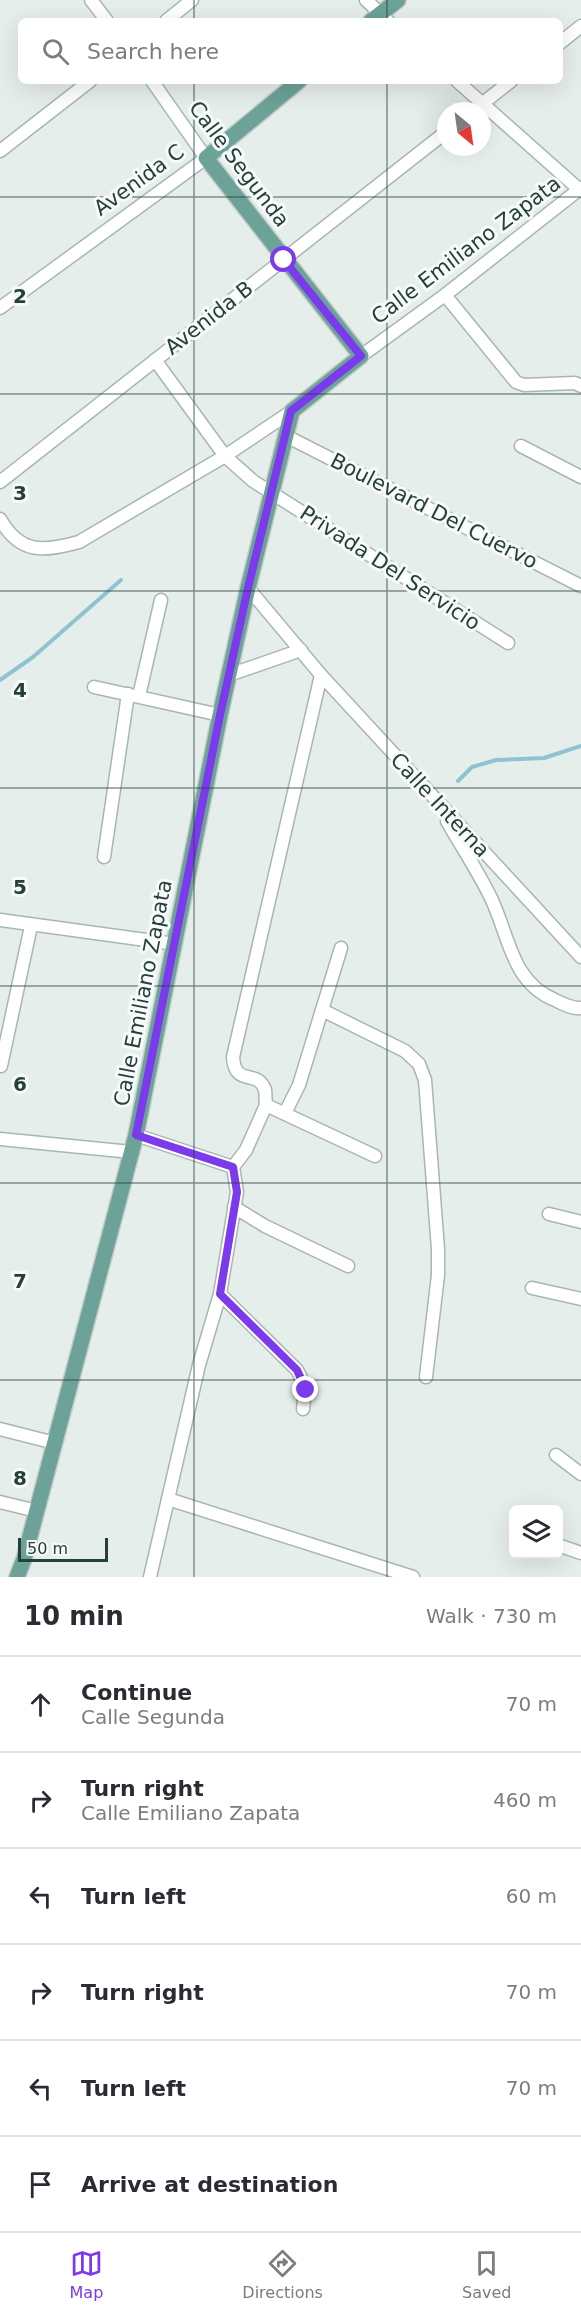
<!DOCTYPE html>
<meta charset="utf-8">
<style>
:root{--surface:#fff;--page:#f2f2f3;--text:#2b2b33;--muted:#7c7c81;--line:#e1e1e2;--accent:#7c3aed}
body{margin:0;font-family:"DejaVu Sans",sans-serif;background:var(--page);color:var(--text)}
.controls{position:absolute;right:18px;bottom:18px;display:grid;overflow:hidden;border-radius:9px;box-shadow:0 6px 24px #0002}
.controls button{width:54px;height:54px;display:grid;place-items:center;padding:0;border:0;border-bottom:2px solid var(--line);background:var(--surface);color:var(--text);font:30px sans-serif}
.compass{position:absolute;left:437px;top:102px;width:54px;height:54px;border-radius:50%;background:var(--surface);box-shadow:0 6px 24px #0002;rotate:151deg}
.scale{position:absolute;left:18px;bottom:15px;width:90px;box-sizing:border-box;padding-left:6px;border:3px solid #25403b;border-top:0;font-size:16px;line-height:21px;white-space:nowrap;color:#25403b;-webkit-text-stroke:4px #f6faf9;paint-order:stroke}
.stop{position:absolute;width:18px;height:18px;margin:-14px;border:4px solid #7c3aed;border-radius:50%;background:#fff}
.stop.end{background:#7c3aed;border-color:#fff;box-shadow:0 2px 6px #0008}
.list{margin:0;padding:0;list-style:none}
h2{display:flex;justify-content:space-between;align-items:center;height:78px;margin:0;padding:0 24px;font-size:26px}
h2 small{font-size:20px;font-weight:400;color:var(--muted)}
.list li{display:grid;grid-template-columns:39px 1fr auto;gap:18px;align-items:center;box-sizing:border-box;height:96px;padding:0 24px;border-top:2px solid var(--line)}
.list b{display:block;font-size:22px;white-space:nowrap}
.list p{margin:0;font-size:20px;white-space:nowrap;color:var(--muted)}
.list em{font-size:20px;font-style:normal;color:var(--muted)}
.icon{flex:none;width:33px;height:33px;fill:none;stroke:currentColor;stroke-width:2;stroke-linecap:round;stroke-linejoin:round}
.map{position:relative;flex:none;width:581px;height:1577px;overflow:hidden}
.search{position:absolute;background:var(--surface);box-shadow:0 6px 24px #0002;left:18px;right:18px;top:18px;height:66px;display:flex;align-items:center;gap:15px;box-sizing:border-box;padding:0 21px;border-radius:9px;color:var(--muted);font-size:22px}
.sheet{height:654px;background:var(--surface)}
nav{display:flex;justify-content:space-around;align-items:center;box-sizing:border-box;height:84px;border-top:2px solid var(--line);background:var(--surface);font-size:16px;color:var(--muted)}
nav a{display:grid;justify-items:center;gap:3px}
nav .on{color:var(--accent)}
.map>svg:first-child{display:block}
.lines{fill:none;stroke-linecap:round;stroke-linejoin:round}
.stream{stroke:#90c3d1;stroke-width:4}
.minor-casing{stroke:#a8b6b3;stroke-width:15}
.major-casing{stroke:#c2cac8;stroke-width:18}
.minor{stroke:#fff;stroke-width:12}
.major{stroke:#6ca298;stroke-width:15}
.route{stroke:#7c3aed;stroke-width:8}
.grid{fill:none;stroke:#25403b;stroke-width:1.5;stroke-opacity:0.55}
.labels{text-anchor:middle;dominant-baseline:central;stroke-width:6;stroke-linejoin:round;paint-order:stroke}
.street-label{font-size:21px;fill:#25403b;stroke:#f6faf9}
.grid-label{font-size:20px;text-anchor:middle;font-weight:bold;fill:#25403b;stroke:#f6faf9;stroke-width:6;stroke-linejoin:round;paint-order:stroke}
</style>
<div class="map">
<svg width="581" height="1577" viewBox="0 0 581 1577">
<rect width="100%" height="100%" fill="#e6eeeb"/>
<g class="lines">
<g class="stream">
<path d="M0,680L33,657L121,580"/>
<path d="M458,781L472,767L496,760L544,758L581,746"/>
</g>
<defs>
<g id="minor">
<path d="M91,0L107,21"/>
<path d="M366,0L388,21"/>
<path d="M166,21L192,0"/>
<path d="M560,43L581,26"/>
<path d="M457,81L581,191"/>
<path d="M473,111L511,81"/>
<path d="M0,151L90,81"/>
<path d="M445,295L516,382L524,385L575,383L581,386"/>
<path d="M0,308L206,158L152,81"/>
<path d="M361,356L445,295L581,188"/>
<path d="M155,360L225,456L253,481L508,643"/>
<path d="M286,436L581,586"/>
<path d="M521,446L581,477"/>
<path d="M0,482L446,132"/>
<path d="M0,519C20,554 43,552 79,542L225,456L292,411"/>
<path d="M248,588L321,675L581,957"/>
<path d="M229,675L301,650"/>
<path d="M321,675L233,1057C235,1088 258,1068 265,1090C266,1094 265,1100 266,1105L375,1156"/>
<path d="M94,687L220,715"/>
<path d="M139,696L161,600"/>
<path d="M447,821C461,846 478,871 491,898C509,935 511,982 555,1000C563,1004 572,1009 581,1008"/>
<path d="M104,857L128,694"/>
<path d="M0,920L175,944"/>
<path d="M322,1010L405,1051L419,1064L425,1080L438,1249V1275L426,1377"/>
<path d="M1,1066L31,926"/>
<path d="M285,1113L299,1085L341,948"/>
<path d="M136,1135L233,1167"/>
<path d="M0,1139L131,1152"/>
<path d="M234,1207L265,1226L348,1266"/>
<path d="M549,1214L581,1222"/>
<path d="M532,1288L581,1299"/>
<path d="M220,1294L297,1370C306,1385 305,1393 303,1409"/>
<path d="M0,1429L55,1443"/>
<path d="M556,1455L581,1474"/>
<path d="M168,1499L413,1577"/>
<path d="M0,1502L37,1511"/>
<path d="M558,1545L581,1553"/>
<path d="M150,1577L199,1365L220,1294L237,1192L233,1167L246,1150L266,1105"/>
</g>
<g id="major">
<path d="M371,21L398,0"/>
<path d="M17,1577L24,1559L136,1135L220,715L248,588L292,411L361,356L206,158L299,81"/>
</g>
</defs>
<use href="#minor" class="minor-casing"/>
<use href="#major" class="major-casing"/>
<use href="#minor" class="minor"/>
<use href="#major" class="major"/>
</g>
<g class="lines">
<path class="route" d="M284,260L361,356L291,411L248,588L220,715L136,1135L233,1167L237,1192L220,1294L297,1370L306,1390"/>
</g>
<path class="grid" d="M194,0V21M387,0V21M194,81V1577M387,81V1577M0,197H581M0,394H581M0,591H581M0,788H581M0,986H581M0,1183H581M0,1380H581"/>
<g class="labels">
<g class="street-label">
<text transform="translate(239 164) rotate(53)">Calle Segunda</text>
<text transform="translate(139 180) rotate(-36)">Avenida C</text>
<text transform="translate(466 250) rotate(-37)">Calle Emiliano Zapata</text>
<text transform="translate(209 318) rotate(-38)">Avenida B</text>
<text transform="translate(434 511) rotate(27)">Boulevard Del Cuervo</text>
<text transform="translate(390 568) rotate(33)">Privada Del Servicio</text>
<text transform="translate(440 805) rotate(47)">Calle Interna</text>
<text transform="translate(143 993) rotate(-79)">Calle Emiliano Zapata</text>
</g>
</g>
<g class="grid-label">
<text x="20" y="303">2</text>
<text x="20" y="500">3</text>
<text x="20" y="697">4</text>
<text x="20" y="894">5</text>
<text x="20" y="1091">6</text>
<text x="20" y="1288">7</text>
<text x="20" y="1485">8</text>
</g>
</svg>
<div class="controls">
<button><svg class="icon" aria-label="layers" viewBox="0 0 24 24"><path d="M12 4l9 5-9 5-9-5zM3 14l9 5 9-5"/></svg></button>
</div>
<svg class="compass" viewBox="-18 -18 36 36"><path d="M0-13l5 13h-10z" fill="#e53935"/><path d="M0 13l5-13h-10z" fill="#7c7c81"/></svg>
<div class="scale">50 m</div>
<div class="stop" style="left:284px;top:260px"></div>
<div class="stop end" style="left:306px;top:1390px"></div>
<div class="search"><svg class="icon" aria-label="search" viewBox="0 0 24 24"><circle cx="10" cy="10" r="6"/><path d="M15 15l6 6"/></svg>Search here</div>
</div>
<section class="sheet">
<h2>10 min<small>Walk · 730 m</small></h2>
<ul class="list">
<li><svg class="icon" aria-label="ahead" viewBox="0 0 24 24"><path d="M12 20V5M6 11l6-6 6 6"/></svg><div><b>Continue</b><p>Calle Segunda</p></div><em>70 m</em></li>
<li><svg class="icon" aria-label="right" viewBox="0 0 24 24"><path d="M7 20v-9h11M14 6l5 5-5 5"/></svg><div><b>Turn right</b><p>Calle Emiliano Zapata</p></div><em>460 m</em></li>
<li><svg class="icon" aria-label="left" viewBox="0 0 24 24"><path d="M17 20v-9H6M10 6l-5 5 5 5"/></svg><div><b>Turn left</b></div><em>60 m</em></li>
<li><svg class="icon" aria-label="right" viewBox="0 0 24 24"><path d="M7 20v-9h11M14 6l5 5-5 5"/></svg><div><b>Turn right</b></div><em>70 m</em></li>
<li><svg class="icon" aria-label="left" viewBox="0 0 24 24"><path d="M17 20v-9H6M10 6l-5 5 5 5"/></svg><div><b>Turn left</b></div><em>70 m</em></li>
<li><svg class="icon" aria-label="arrive" viewBox="0 0 24 24"><path d="M6 21V4h12l-3 4 3 4H6"/></svg><div><b>Arrive at destination</b></div></li>
</ul>
</section>
<nav>
<a class="on"><svg class="icon" aria-label="map" viewBox="0 0 24 24"><path d="M3 6l6-2 6 2 6-2v14l-6 2-6-2-6 2zM9 4v14M15 6v14"/></svg>Map</a>
<a><svg class="icon" aria-label="directions" viewBox="0 0 24 24"><path d="M12 3l9 9-9 9-9-9zM9 14v-3h6M13 9l2 2-2 2"/></svg>Directions</a>
<a><svg class="icon" aria-label="saved" viewBox="0 0 24 24"><path d="M7 4h10v16l-5-4-5 4z"/></svg>Saved</a>
</nav>
